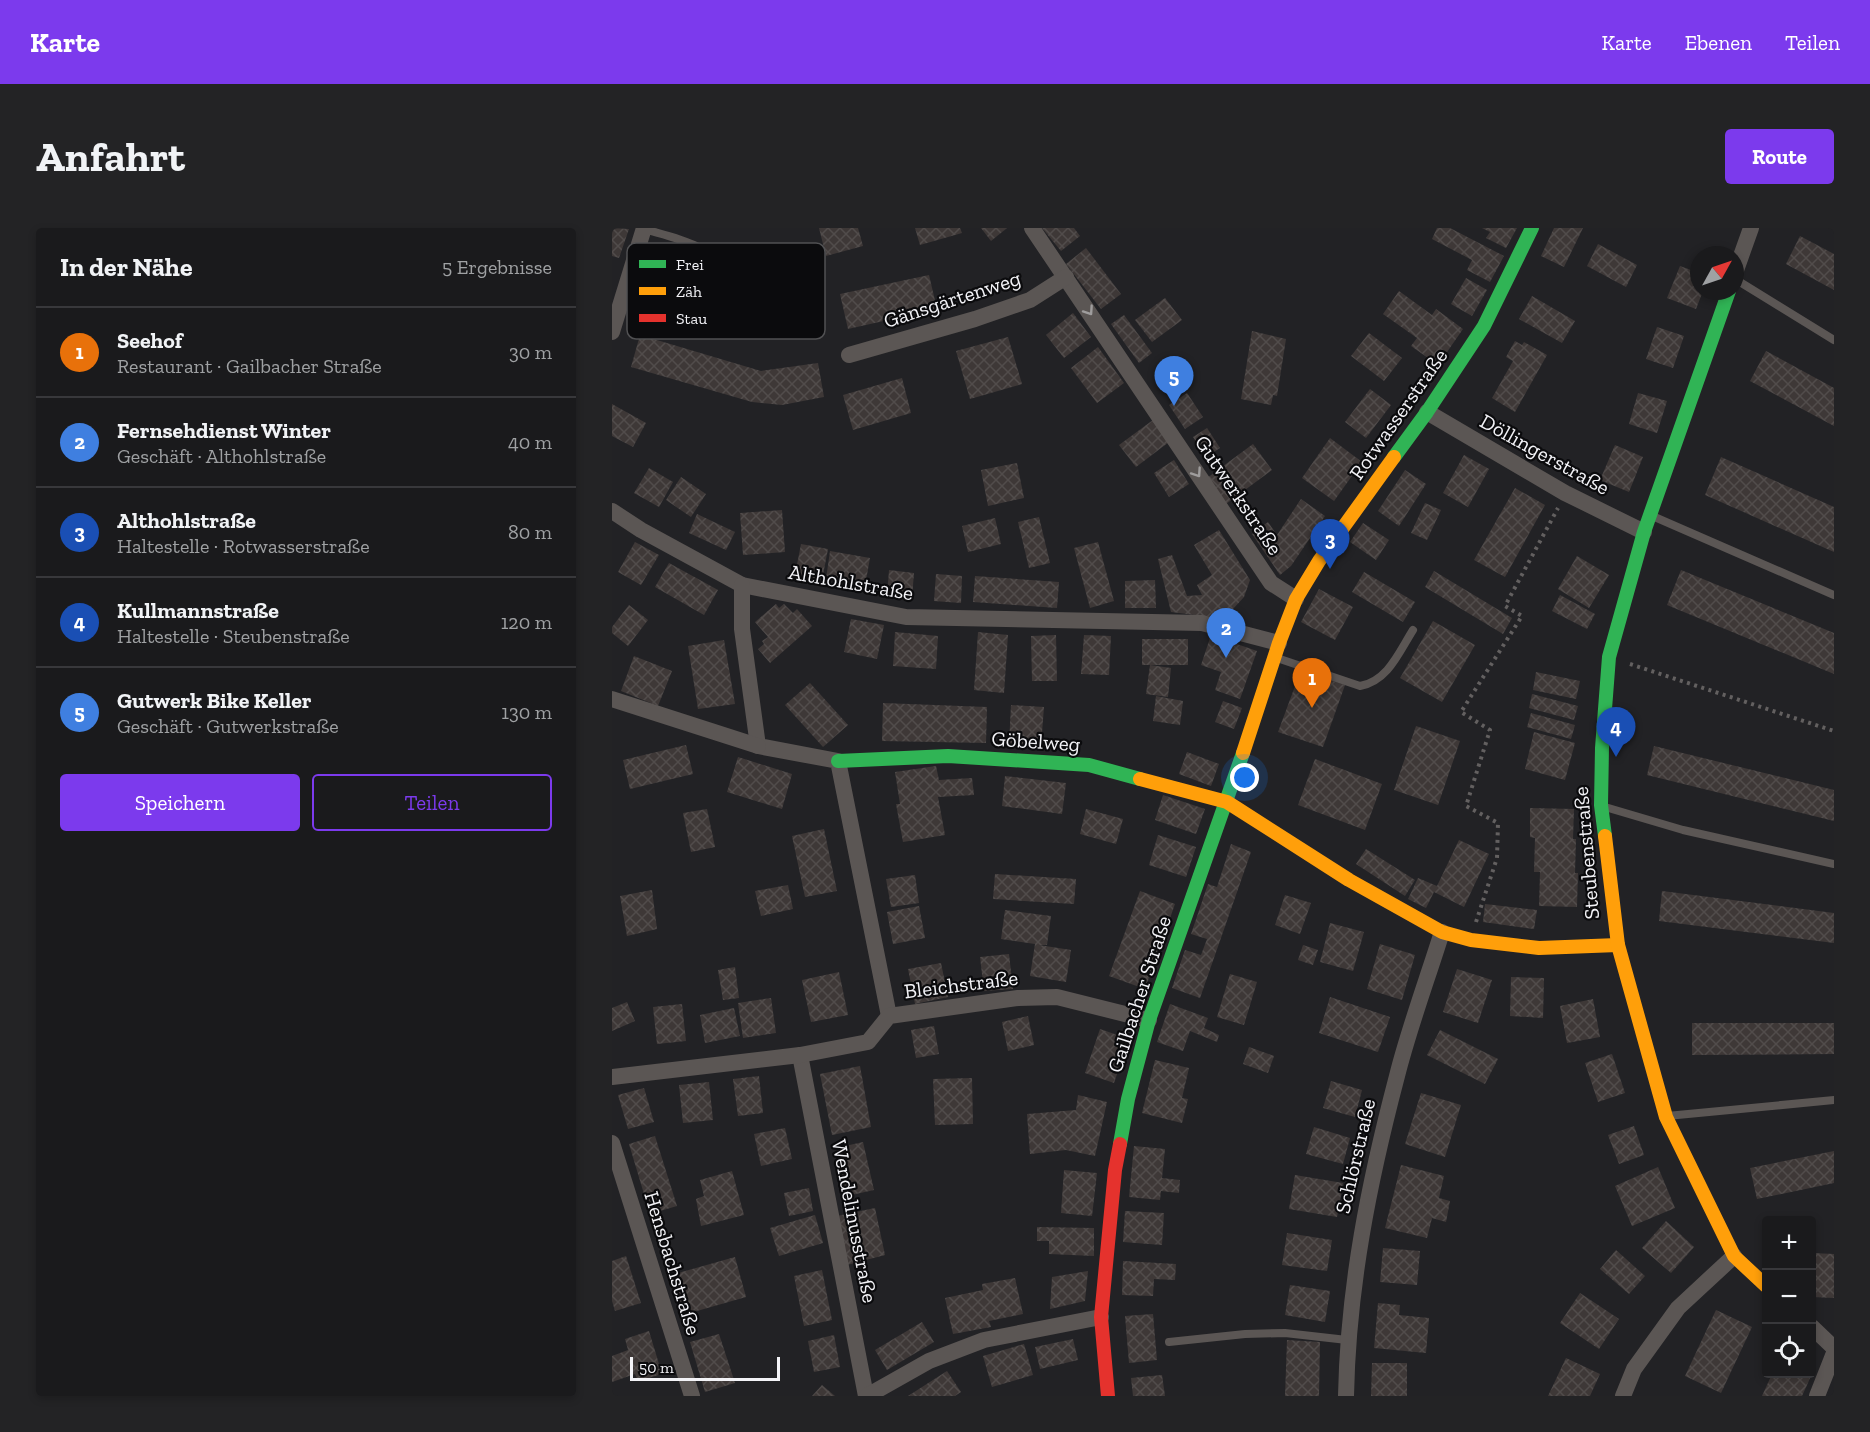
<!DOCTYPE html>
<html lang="de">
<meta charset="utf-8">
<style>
:root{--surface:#1a1a1c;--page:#232325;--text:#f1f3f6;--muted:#9fa1a3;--line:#38383b;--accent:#7c3aed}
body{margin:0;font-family:"Zilla Slab",serif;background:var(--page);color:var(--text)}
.controls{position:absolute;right:18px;bottom:18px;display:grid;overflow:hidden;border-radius:6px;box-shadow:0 3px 9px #0003}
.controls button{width:54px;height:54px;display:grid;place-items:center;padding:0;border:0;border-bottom:2px solid var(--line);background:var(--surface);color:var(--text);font:30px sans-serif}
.compass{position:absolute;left:1078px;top:18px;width:54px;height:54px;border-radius:50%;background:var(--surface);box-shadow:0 3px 9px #0003;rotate:50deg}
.scale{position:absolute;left:18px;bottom:15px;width:150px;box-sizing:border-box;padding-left:6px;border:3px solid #f3f3f7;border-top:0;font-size:16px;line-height:21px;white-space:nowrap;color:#f3f3f7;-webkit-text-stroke:4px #0b0b0d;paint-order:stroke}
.you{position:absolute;left:633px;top:550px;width:21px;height:21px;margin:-15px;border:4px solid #fff;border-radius:50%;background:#1a73e8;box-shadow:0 0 0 9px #1a73e833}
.badge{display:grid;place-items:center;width:39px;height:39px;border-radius:50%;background:var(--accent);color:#fff;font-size:20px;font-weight:700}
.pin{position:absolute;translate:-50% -50px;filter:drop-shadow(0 2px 3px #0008)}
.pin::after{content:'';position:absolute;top:32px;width:21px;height:18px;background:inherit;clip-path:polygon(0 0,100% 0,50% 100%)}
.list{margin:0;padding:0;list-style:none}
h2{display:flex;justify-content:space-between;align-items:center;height:78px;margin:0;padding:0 24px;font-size:26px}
h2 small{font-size:20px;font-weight:400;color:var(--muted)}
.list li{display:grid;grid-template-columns:39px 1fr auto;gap:18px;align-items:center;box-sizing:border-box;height:90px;padding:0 24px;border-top:2px solid var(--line)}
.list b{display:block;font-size:22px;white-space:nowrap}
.list p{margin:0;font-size:20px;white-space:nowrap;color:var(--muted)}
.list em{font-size:20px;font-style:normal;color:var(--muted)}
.actions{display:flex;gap:12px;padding:18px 24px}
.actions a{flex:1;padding:14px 0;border:2px solid var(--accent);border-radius:6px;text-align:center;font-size:21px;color:var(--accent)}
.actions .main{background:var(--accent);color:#fff}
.icon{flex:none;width:33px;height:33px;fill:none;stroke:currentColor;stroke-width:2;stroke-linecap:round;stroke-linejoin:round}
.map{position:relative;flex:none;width:1222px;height:1168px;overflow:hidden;border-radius:6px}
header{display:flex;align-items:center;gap:36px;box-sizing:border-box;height:84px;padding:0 30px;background:var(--accent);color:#fff}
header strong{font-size:28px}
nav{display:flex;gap:33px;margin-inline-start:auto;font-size:21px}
.intro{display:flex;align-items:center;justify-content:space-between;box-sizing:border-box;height:144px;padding:0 36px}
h1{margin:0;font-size:42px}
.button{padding:15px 27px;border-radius:6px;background:var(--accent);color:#fff;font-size:21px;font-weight:700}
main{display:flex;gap:36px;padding:0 36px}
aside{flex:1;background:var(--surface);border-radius:6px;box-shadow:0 3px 9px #0003}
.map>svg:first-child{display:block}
.building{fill:url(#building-cross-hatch)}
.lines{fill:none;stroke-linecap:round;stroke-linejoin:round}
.path{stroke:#636060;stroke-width:4;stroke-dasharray:3 4.5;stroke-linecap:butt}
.lane{stroke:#5b5654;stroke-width:8}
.street{stroke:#5b5654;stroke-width:16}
.fast{stroke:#30b455;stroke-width:14}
.slow{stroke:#ff9f0a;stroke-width:14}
.jam{stroke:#e5322d;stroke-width:14}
.oneway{stroke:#9f9d9d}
.labels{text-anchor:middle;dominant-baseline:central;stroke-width:4.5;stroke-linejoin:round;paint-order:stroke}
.street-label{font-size:21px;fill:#f3f3f7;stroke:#0b0b0d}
.key{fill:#0b0b0d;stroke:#515153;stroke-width:1.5}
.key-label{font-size:16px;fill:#f3f3f7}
</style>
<header>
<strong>Karte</strong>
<nav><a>Karte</a><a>Ebenen</a><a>Teilen</a></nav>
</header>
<div class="intro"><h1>Anfahrt</h1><a class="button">Route</a></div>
<main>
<aside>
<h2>In der Nähe<small>5 Ergebnisse</small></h2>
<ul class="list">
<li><span class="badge" style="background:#e8710a">1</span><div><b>Seehof</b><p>Restaurant · Gailbacher Straße</p></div><em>30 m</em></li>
<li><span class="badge" style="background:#3f7fe0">2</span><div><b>Fernsehdienst Winter</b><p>Geschäft · Althohlstraße</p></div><em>40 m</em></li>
<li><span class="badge" style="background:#1a4fb4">3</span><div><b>Althohlstraße</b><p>Haltestelle · Rotwasserstraße</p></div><em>80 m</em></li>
<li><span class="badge" style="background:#1a4fb4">4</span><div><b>Kullmannstraße</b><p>Haltestelle · Steubenstraße</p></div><em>120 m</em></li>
<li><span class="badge" style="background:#3f7fe0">5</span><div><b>Gutwerk Bike Keller</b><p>Geschäft · Gutwerkstraße</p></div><em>130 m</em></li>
</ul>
<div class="actions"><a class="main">Speichern</a><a>Teilen</a></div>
</aside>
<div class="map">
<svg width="1222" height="1168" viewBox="0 0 1222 1168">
<defs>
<pattern id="building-cross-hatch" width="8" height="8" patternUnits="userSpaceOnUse" patternTransform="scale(1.5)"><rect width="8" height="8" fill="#3e3837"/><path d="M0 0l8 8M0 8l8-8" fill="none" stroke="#514c4b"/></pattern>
</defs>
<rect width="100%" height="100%" fill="#222225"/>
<g class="building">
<path d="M0,0L17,1L7,30L0,28Z"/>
<path d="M207,0H246L251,18L214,28Z"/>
<path d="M303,0H348L350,5L308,17Z"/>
<path d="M369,0H395L379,13Z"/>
<path d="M430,0H462L468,8L449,23Z"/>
<path d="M825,0H838L892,28L878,54L855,42L860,32L820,11Z"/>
<path d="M870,0H905L894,20L874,10L878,4Z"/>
<path d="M942,0H971L952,39L929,28Z"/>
<path d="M1188,8L1222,26V62L1174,36Z"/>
<path d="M986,16L1025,37L1014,59L975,38Z"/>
<path d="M474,20L509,66L489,81L454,36Z"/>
<path d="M1068,38L1087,45V63H1091L1084,81L1055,70Z"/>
<path d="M317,47L325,81L236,101L228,66Z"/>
<path d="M854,50L875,62L860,88L839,76Z"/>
<path d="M787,63L820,87L824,81L851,101L826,137L799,118L805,110L771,86Z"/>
<path d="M920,68L963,93L950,115L907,91Z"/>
<path d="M553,70L570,92L540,114L523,92Z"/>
<path d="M461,85L479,109L452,130L434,107Z"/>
<path d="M512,87L540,125L527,135L499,96Z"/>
<path d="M1045,99L1072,108L1061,140L1034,131Z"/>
<path d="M640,103L674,111L665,168L661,167L659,177L629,171Z"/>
<path d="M757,105L790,130L772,153L739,128Z"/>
<path d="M28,107L149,143L206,135L212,169L170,177L140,174L19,139Z"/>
<path d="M396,109L410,156L358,171L344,123Z"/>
<path d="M903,113L910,117L912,114L935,127L903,184L880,170L901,133L894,129Z"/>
<path d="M486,119L512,155L485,175L459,140Z"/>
<path d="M1154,123L1222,160V198L1138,153Z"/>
<path d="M290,150L299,185L241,202L231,167Z"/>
<path d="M758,161L779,177L754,210L733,194Z"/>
<path d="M575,165L591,189L573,201L557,177Z"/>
<path d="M1026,165L1055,173L1045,205L1017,196Z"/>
<path d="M0,176L34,195L21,219L0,208Z"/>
<path d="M541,192L557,214L524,239L507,217Z"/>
<path d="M595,200L608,220L594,229L581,209Z"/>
<path d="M718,210L750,234L722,273L690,250Z"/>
<path d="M641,216L660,242L614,276L595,250Z"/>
<path d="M1003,217L1031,229L1017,264L988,252Z"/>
<path d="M852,227L877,241L856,279L831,265Z"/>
<path d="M1109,229L1222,279V324L1093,267Z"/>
<path d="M562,232L577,256L557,269L542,245Z"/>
<path d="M405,235L412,270L376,278L369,242Z"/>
<path d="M37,240L61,254L47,279L22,265Z"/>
<path d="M793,242L814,256L787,298L766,283Z"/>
<path d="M69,249L94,266L79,289L54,272Z"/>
<path d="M903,260L933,277L893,349L862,332Z"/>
<path d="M689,271L713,288L679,338L668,347L640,306L656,294L665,307Z"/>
<path d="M813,275L829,282L815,312L799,305Z"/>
<path d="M170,282L173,324L131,327L128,285Z"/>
<path d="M85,286L123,304L114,322L77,305Z"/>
<path d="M427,289L438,335L417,340L406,294Z"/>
<path d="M383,290L389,316L356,324L350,298Z"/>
<path d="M751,295L777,312L764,332L738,314Z"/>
<path d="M607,302L638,352L632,369L621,381L607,390L559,384L546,331L560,327L575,368L590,367L585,357L600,347L582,317Z"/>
<path d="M23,314L47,327L29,357L6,344Z"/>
<path d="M486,314L502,373L478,380L462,320Z"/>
<path d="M189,316L216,321L210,352L183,347Z"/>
<path d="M218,323L258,330L253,358L214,351Z"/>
<path d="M965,328L997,347L977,380L946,361Z"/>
<path d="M57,335L106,362L92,387L43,359Z"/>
<path d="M277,342L302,345L300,370L275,368Z"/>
<path d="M1069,342L1222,405V446L1055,377Z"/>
<path d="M822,343L900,390L891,406L813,359Z"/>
<path d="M752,344L803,374L791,394L740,364Z"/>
<path d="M324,346L350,348L349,375L322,373Z"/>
<path d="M363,348L447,354L445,380L361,374Z"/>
<path d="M543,352L544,380H513V353Z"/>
<path d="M707,361L741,379L723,412L689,394Z"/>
<path d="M948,367L983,386L975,401L940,383Z"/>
<path d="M164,376L167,380L172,376L181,385L185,381L200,398L158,435L146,421L152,416L150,413L156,409L143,394Z"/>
<path d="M17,377L36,392L16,418L0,405V399Z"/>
<path d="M239,391L272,397L265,431L232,424Z"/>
<path d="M821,393L863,417L830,474L788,450Z"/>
<path d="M283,404L326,408L324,441L281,438Z"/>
<path d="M366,404L396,407L392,465L362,462Z"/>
<path d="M444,407L445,453H420L419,408Z"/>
<path d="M472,407L499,408L497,447L469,446Z"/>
<path d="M599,407L645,423L628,471L603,462L609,444L589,437Z"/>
<path d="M530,411H576V437H538L559,440L556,469L534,466L538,437H530Z"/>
<path d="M112,412L123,476L86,481L76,418Z"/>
<path d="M22,428L60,443L46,478L9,463Z"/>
<path d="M689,442L733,457L711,519L666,504Z"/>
<path d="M924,444L968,453L964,471L921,462Z"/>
<path d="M198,455L236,497L211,519L173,477Z"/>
<path d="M920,466L966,478L962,492L917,480Z"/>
<path d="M544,468L571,473L568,497L541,493Z"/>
<path d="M611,473L630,480L622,501L603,494Z"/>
<path d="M271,475L375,479L374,515L270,513Z"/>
<path d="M399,477L432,479L429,518L397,516Z"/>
<path d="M919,485L963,497L959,511L915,499Z"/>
<path d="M804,498L848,513L826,577L782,562Z"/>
<path d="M922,504L963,515L953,552L913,541Z"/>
<path d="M74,517L81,546L18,561L11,532Z"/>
<path d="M1042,518L1222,562V593L1035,547Z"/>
<path d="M575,524L607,536L599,558L567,546Z"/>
<path d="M126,529L180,546L170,581L115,564Z"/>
<path d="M703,531L770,556L753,602L686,577Z"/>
<path d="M324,538L327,552L360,550L362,567L326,569L333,607L291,614L284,576H288L283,544Z"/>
<path d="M393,548L454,555L450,586L390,578Z"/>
<path d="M551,567L593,581L584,606L543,592Z"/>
<path d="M918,580L962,581L961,611H964L963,645H966L965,679L927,678L928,644H922L923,610L918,609Z"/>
<path d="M95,581L103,619L79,624L71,585Z"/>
<path d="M474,581L511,591L504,616L468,606Z"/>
<path d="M212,601L225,663L193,669L180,608Z"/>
<path d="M546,607L584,619L574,649L537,637Z"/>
<path d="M847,612L877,626L852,679L822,664L814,680L796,671L806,650L825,658Z"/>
<path d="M619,616L639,624L588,770L560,760L573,722L589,727L595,711L579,706L596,656L605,659Z"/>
<path d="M754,621L803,652L793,668L744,636Z"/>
<path d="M383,646L464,651L462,676L381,671Z"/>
<path d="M303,647L307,675L279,679L274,651Z"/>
<path d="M176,657L181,681L149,688L143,663Z"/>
<path d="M40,662L45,701L15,708L8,668Z"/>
<path d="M528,663L563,676L533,761L497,748Z"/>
<path d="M1050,663L1222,685V715L1047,693Z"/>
<path d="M673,667L699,675L688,706L663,697Z"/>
<path d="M873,676L925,682L922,701L871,694Z"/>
<path d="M307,678L313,710L281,716L275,684Z"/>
<path d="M393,682L439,688L435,717H427L459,722L454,754L418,748L423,716L389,711Z"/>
<path d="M718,695L752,704L741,743L708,734Z"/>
<path d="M768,716L803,727L790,772L755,761Z"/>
<path d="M691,717L706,722L701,737L686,732Z"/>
<path d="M397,726L401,761L372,763L368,729Z"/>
<path d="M329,735L336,769L303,776L296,741Z"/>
<path d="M123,739L127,770L111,772L106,742Z"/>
<path d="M845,741L880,752L866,795L831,784Z"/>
<path d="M227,744L236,787L199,794L190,752Z"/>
<path d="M618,746L645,754L632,797L605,789Z"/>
<path d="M899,749L932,750L931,790L898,788Z"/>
<path d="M718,769L778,789L766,824L707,805Z"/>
<path d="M159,770L164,805L131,810L126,775Z"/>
<path d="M981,771L988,809L955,815L948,778Z"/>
<path d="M15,774L23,793L0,803V780Z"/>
<path d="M70,776L74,813L45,816L41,779Z"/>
<path d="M558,776L596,790L592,800L607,807L605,814L578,803L571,823L545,814Z"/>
<path d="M122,780L128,808L93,815L88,787Z"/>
<path d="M416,788L422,817L396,823L390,794Z"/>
<path d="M1080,795H1222V826L1080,827Z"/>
<path d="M322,798L327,826L304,830L299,802Z"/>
<path d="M488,801L517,811L502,855L473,845Z"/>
<path d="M828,802L886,831L873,856L815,827Z"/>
<path d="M637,819L662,828L656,845L631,836Z"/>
<path d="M1000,826L1013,865L986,874L973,835Z"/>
<path d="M543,832L577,840L570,870L576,871L570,895L530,885Z"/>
<path d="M248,838L259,899L220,907L208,846Z"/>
<path d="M147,848L151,885L126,888L121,851Z"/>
<path d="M360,850L361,896L323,897L321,851Z"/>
<path d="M719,853L750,862L743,889L711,880Z"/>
<path d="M97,854L101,892L71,895L67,857Z"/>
<path d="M32,860L42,894L16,901L6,867Z"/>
<path d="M809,865L849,877L833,929L793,916Z"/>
<path d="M466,867L495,874L483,928L454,922L418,926L415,886L464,882Z"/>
<path d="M1022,898L1032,927L1007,936L996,907Z"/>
<path d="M702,899L738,910L731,936L694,926Z"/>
<path d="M173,900L180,931L149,938L142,906Z"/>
<path d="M43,908L65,978L38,986L17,916Z"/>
<path d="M251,914L262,962L235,968L224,920Z"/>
<path d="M522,918L553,921L550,950L568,952L567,965L549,963L548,972L517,969Z"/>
<path d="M1222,923V955L1145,971L1138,940Z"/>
<path d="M789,937L832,948L827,970L838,973L834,994L820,990L815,1010L773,1000Z"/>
<path d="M1046,939L1063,980L1020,998L1003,958Z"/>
<path d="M452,942L485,945L480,988L449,985Z"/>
<path d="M120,943L132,987L89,998L84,971L92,968L88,952Z"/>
<path d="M683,947L731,955L725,989L677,981Z"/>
<path d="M197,960L201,983L177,988L172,965Z"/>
<path d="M263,980L273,1027L235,1037L225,988Z"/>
<path d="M513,983L552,985L550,1017L511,1014Z"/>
<path d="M203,987L211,1015L167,1028L158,1000Z"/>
<path d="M1054,993L1082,1019L1059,1045L1030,1020Z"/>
<path d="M425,999L482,1000V1028L437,1026V1013H425Z"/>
<path d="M675,1005L720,1012L715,1043L670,1037Z"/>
<path d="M771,1020L808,1023L805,1057L768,1054Z"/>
<path d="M1004,1022L1033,1048L1017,1066L988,1041Z"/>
<path d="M1200,1025L1222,1026V1070L1200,1069Z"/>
<path d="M14,1028L29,1075L3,1083L0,1073V1033Z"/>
<path d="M123,1029L134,1069L71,1087L59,1047Z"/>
<path d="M511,1033L564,1036L563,1052L542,1051L541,1068L510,1067Z"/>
<path d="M210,1042L220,1092L192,1098L182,1048Z"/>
<path d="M476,1043L473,1073L438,1081L440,1049Z"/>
<path d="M403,1050L411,1086L377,1093L379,1099L341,1106L333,1070L371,1062L370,1056Z"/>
<path d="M678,1057L718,1063L713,1094L673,1087Z"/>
<path d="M968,1065L1007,1091L987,1121L948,1095Z"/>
<path d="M766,1075L788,1077L787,1087L817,1090L814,1125L762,1120Z"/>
<path d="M1104,1082L1140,1099L1109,1165L1073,1148Z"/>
<path d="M541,1086L545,1132L517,1135L513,1088Z"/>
<path d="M310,1094L322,1114L275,1142L263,1122Z"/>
<path d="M37,1103L50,1146L26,1153L23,1146L0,1154V1128L16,1122L13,1111Z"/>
<path d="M107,1106L123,1155L93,1164L78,1114Z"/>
<path d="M222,1107L228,1139L202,1144L196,1113Z"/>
<path d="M461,1111L466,1132L428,1141L423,1119Z"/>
<path d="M675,1112L708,1114L707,1168H673Z"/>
<path d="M412,1116L421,1147L380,1159L371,1128Z"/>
<path d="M954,1130L988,1146L978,1168H936Z"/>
<path d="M760,1135H795V1168H759Z"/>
<path d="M335,1143L349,1164L343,1168H296Z"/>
<path d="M1160,1146H1200L1190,1168H1150Z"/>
<path d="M550,1147L553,1168H521L519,1150Z"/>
<path d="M210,1157L223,1168H200Z"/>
</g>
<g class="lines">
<g class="path">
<path d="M1018,436L1222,503"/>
<path d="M864,694L885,630L886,595L854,578L878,502L849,484L910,388L893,378L946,280"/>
</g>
<g class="lane">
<path d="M32,1C54,8 107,17 107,45C107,60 100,76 97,91"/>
<path d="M1123,51L1222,112"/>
<path d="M1038,287L1222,367"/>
<path d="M665,430L748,458C776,453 787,424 801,402"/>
<path d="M993,579L1071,602L1222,636"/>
<path d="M1055,888L1222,872"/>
<path d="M557,1114L633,1106L673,1105L735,1112"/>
</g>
<g class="street">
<path d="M420,0L659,355L684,371"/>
<path d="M1123,45L1139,0"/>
<path d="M0,104L32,0"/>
<path d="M237,127L363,91L418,72L454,49"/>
<path d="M815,184L953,265L1032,304"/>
<path d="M0,283L29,302L130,357L294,389L590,395L667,415"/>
<path d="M130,357V401L146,518L226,533L277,788"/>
<path d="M0,471L146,518"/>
<path d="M188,827L254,1168"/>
<path d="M0,849L188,827L256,814L277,788L406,770L445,769L537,792"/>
<path d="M0,915L80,1168"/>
<path d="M1200,1099L1222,1120"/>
<path d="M255,1168L317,1133L372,1112L489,1089"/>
<path d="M734,1168C736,1059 757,954 785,848C797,800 815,752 830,704"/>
<path d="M1011,1168L1022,1141L1066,1080L1122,1028"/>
<path d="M1205,1168L1222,1125"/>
</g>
<g class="fast">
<path d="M782,229L815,184L872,98L920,0"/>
<path d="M226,533L336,528L477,537L528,551"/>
<path d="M993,608L989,577L990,520L997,429L1032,304L1117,63"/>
<path d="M508,916L516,871L537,792L631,525"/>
</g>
<g class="slow">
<path d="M631,525L667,415L684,371L707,333L782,229"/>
<path d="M528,551L615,574L737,652L830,704L859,712L927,720L1006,717"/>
<path d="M993,608L1006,717L1054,889L1122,1028L1154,1058"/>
</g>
<path class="jam" d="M496,1168L489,1089L503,942L508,916"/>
</g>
<defs><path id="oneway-chevron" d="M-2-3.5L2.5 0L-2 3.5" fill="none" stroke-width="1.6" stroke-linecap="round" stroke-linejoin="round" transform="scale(1.5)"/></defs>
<g class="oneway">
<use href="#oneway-chevron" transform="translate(477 83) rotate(56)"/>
<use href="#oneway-chevron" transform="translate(585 245) rotate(56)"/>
</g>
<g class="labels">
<g class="street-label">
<text transform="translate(340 71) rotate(-18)">Gänsgärtenweg</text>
<text transform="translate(786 186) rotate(-55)">Rotwasserstraße</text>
<text transform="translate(933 226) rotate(29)">Döllingerstraße</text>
<text transform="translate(627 267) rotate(56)">Gutwerkstraße</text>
<text transform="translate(239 354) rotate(10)">Althohlstraße</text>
<text transform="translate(424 513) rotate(4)">Göbelweg</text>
<text transform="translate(974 625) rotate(-95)">Steubenstraße</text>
<text transform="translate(349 756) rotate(-7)">Bleichstraße</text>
<text transform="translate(527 766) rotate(-72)">Gailbacher Straße</text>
<text transform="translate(743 928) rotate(-77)">Schlörstraße</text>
<text transform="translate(243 993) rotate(79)">Wendelinusstraße</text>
<text transform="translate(61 1035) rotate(73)">Hensbachstraße</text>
</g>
</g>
<rect x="15" y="15" width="198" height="96" rx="9" class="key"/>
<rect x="27" y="32" width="27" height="8" fill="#30b455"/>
<rect x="27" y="59" width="27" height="8" fill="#ff9f0a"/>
<rect x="27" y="86" width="27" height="8" fill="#e5322d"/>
<g class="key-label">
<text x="64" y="42">Frei</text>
<text x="64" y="69">Zäh</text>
<text x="64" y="96">Stau</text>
</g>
</svg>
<div class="controls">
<button>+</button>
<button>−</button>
<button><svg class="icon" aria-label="locate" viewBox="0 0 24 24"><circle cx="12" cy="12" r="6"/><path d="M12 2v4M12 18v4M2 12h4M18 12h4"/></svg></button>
</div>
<svg class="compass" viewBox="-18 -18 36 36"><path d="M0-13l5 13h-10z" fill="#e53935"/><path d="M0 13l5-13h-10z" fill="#9fa1a3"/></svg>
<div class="scale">50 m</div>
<div class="you"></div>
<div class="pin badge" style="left:700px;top:480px;background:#e8710a">1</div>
<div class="pin badge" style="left:614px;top:430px;background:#3f7fe0">2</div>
<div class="pin badge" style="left:718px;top:341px;background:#1a4fb4">3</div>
<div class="pin badge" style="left:1004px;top:529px;background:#1a4fb4">4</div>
<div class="pin badge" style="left:562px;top:178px;background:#3f7fe0">5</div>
</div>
</main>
